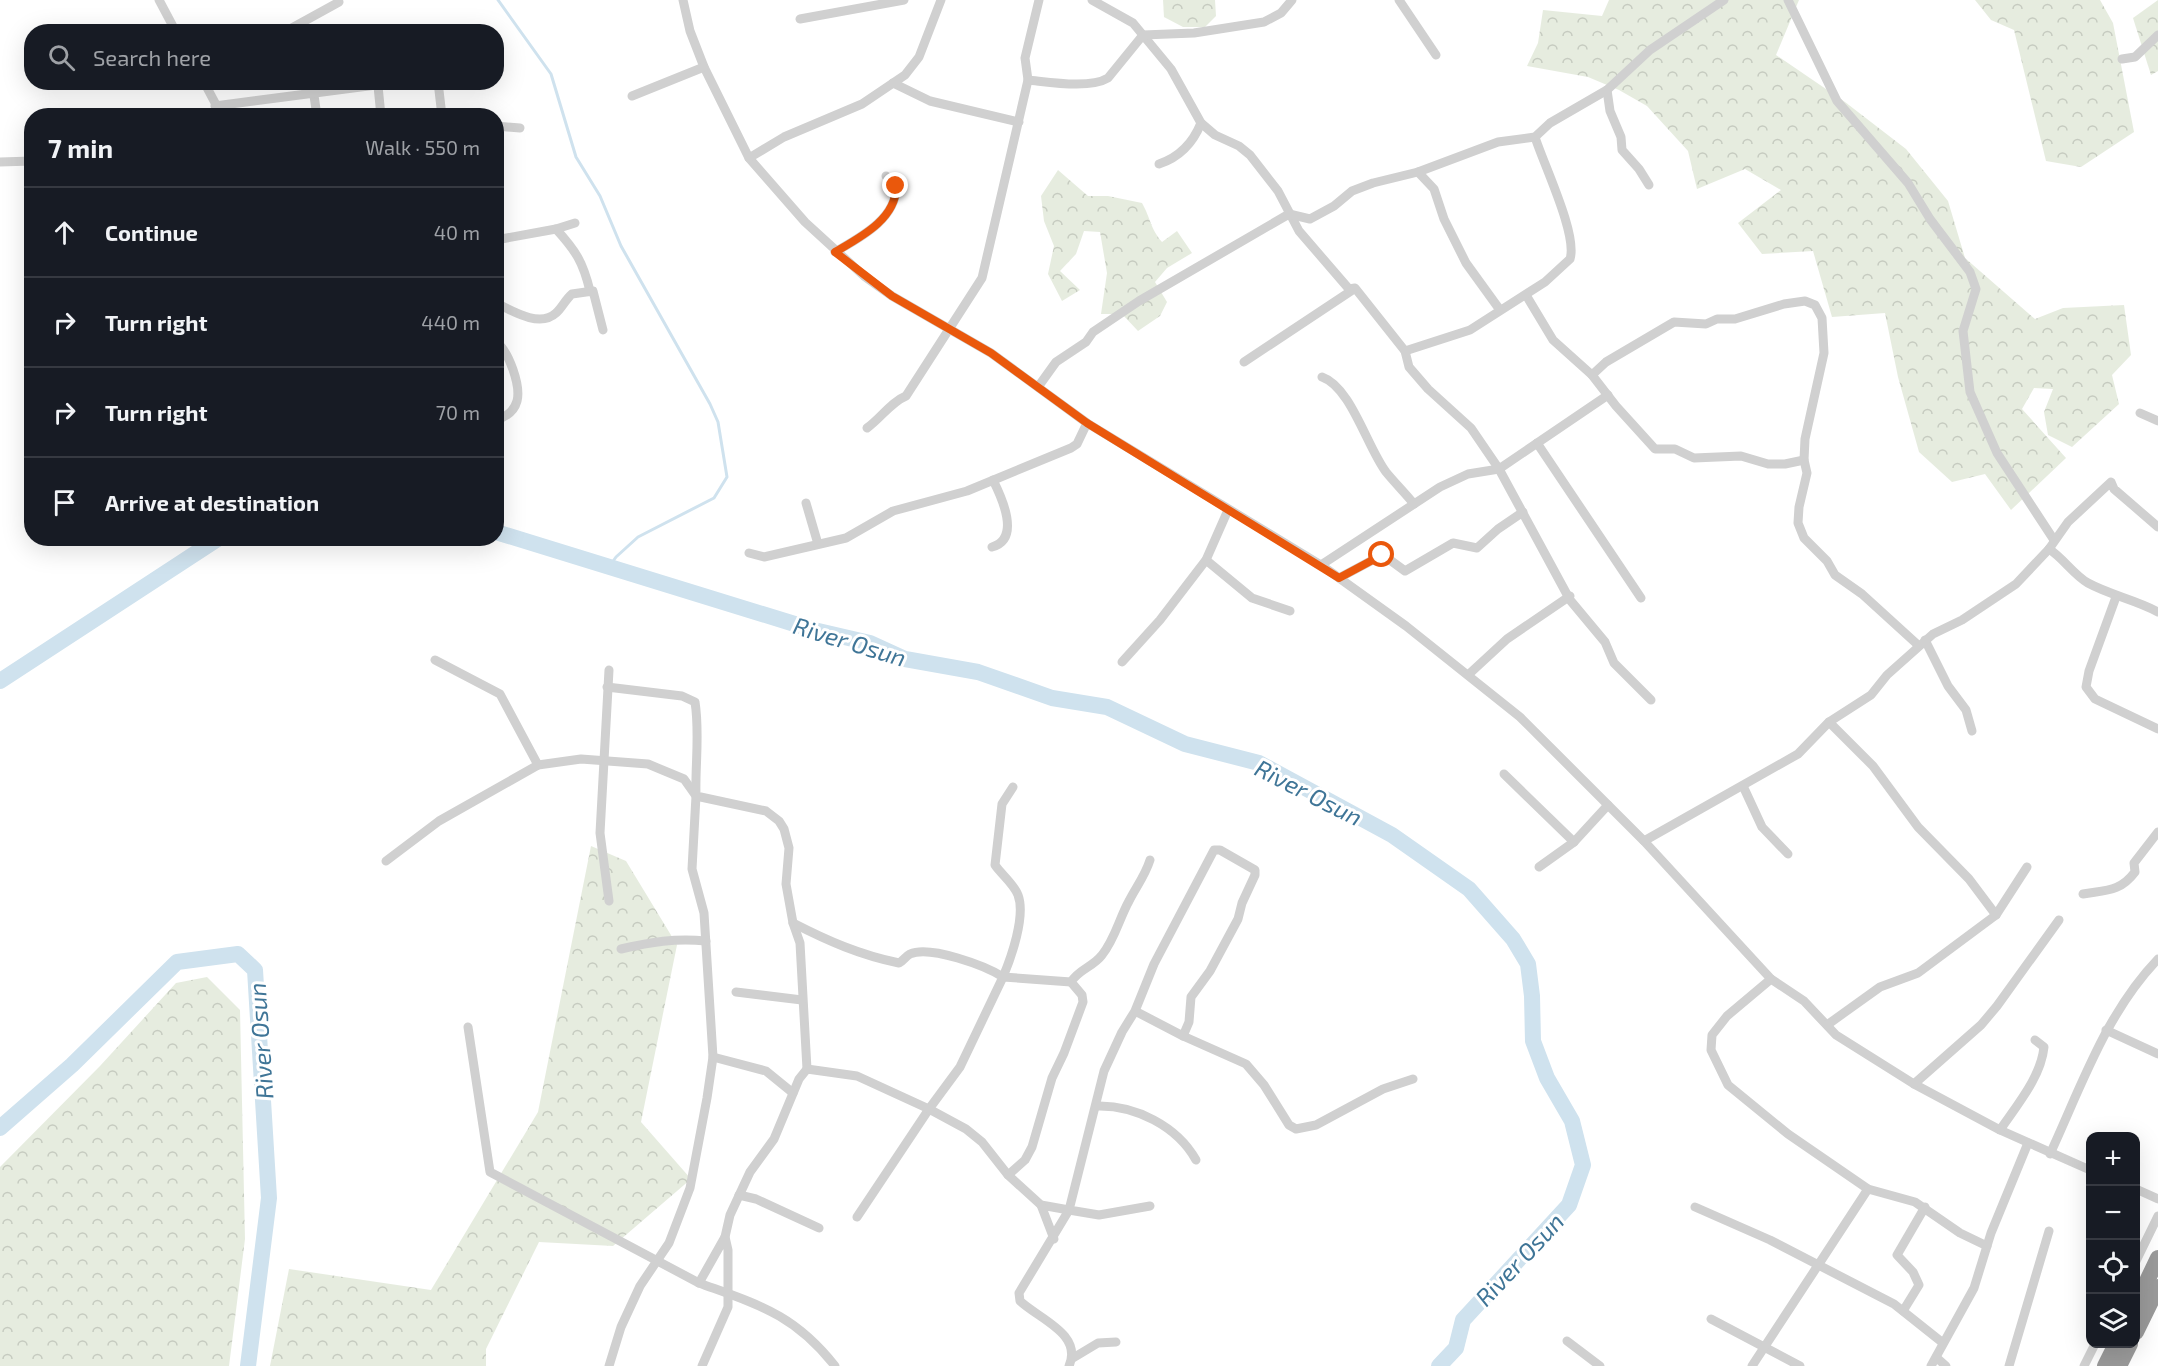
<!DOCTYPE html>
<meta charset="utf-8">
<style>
:root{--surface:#171b24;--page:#242831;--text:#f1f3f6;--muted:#9ea1a6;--line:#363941}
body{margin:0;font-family:"Exo 2",sans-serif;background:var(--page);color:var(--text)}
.controls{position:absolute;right:18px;bottom:18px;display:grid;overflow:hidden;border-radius:12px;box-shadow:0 6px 24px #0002}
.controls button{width:54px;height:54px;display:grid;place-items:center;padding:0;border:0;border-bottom:2px solid var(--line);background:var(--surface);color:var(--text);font:30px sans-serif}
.stop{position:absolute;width:18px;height:18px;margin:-14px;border:4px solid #ea580c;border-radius:50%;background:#fff}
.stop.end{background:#ea580c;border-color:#fff;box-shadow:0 2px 6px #0008}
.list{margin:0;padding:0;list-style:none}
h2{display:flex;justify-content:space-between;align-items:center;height:78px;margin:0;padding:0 24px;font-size:26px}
h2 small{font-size:20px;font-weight:400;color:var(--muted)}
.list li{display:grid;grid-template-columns:39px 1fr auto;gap:18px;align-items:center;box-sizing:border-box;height:90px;padding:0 24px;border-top:2px solid var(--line)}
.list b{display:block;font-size:22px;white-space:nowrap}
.list em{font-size:20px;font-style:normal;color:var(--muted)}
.icon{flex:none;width:33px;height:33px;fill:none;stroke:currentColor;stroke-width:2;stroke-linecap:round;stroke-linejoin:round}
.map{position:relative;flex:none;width:2158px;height:1366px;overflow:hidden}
.search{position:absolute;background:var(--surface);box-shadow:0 6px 24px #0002;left:24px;top:24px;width:480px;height:66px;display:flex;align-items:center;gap:15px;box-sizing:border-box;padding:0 21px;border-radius:24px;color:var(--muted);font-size:22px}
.panel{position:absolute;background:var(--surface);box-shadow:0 6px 24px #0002;left:24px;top:108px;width:480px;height:438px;border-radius:24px}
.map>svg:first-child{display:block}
.forest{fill:url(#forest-crowns)}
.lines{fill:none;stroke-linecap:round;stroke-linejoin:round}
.stream{stroke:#cfe2ee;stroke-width:3}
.river{stroke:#cfe2ee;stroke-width:16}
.street{stroke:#d0d0d0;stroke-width:9}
.highway{stroke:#9a9a9a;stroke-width:16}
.route{stroke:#ea580c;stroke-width:8}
.labels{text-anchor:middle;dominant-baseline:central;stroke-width:6;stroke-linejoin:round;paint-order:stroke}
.water-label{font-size:24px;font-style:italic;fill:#3f7597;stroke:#fff}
</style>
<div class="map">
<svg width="2158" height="1366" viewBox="0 0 2158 1366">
<defs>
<pattern id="forest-crowns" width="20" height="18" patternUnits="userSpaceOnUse" patternTransform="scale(1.5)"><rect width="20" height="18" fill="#e6ecdf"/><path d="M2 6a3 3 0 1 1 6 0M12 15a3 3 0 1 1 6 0" fill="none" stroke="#c6cbc0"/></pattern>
</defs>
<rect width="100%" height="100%" fill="#fff"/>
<g class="forest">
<path d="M1163,0H1215L1216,16L1205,27H1183L1164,17Z"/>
<path d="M1609,0H1799L1776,55L1845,102L1906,149L1948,201L1965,258L2035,319L2063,308L2124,305L2131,355L2112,375L2119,404L2072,447L2048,435L2044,412L2053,389L2034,388L2022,409L2066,458L2011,510L1985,474L1952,482L1919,452L1898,377L1885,313L1832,317L1813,251L1762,254L1738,223L1781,190L1745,169L1697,189L1688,151L1647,106L1619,90L1588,77L1527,66L1538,43L1543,10L1602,16Z"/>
<path d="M1975,0H2100L2113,23L2134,132L2081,167L2046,161L2014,30L1991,20Z"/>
<path d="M2158,0V71L2151,75L2133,18Z"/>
<path d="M1058,170L1088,196H1108L1142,203C1151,219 1150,228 1162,242L1177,231L1192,253L1167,268L1155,282L1167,302L1160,316L1138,331L1122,314H1101L1107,273L1100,232L1084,231L1076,254L1060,271L1080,290L1062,301L1048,274L1054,246L1044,221L1041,196Z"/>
<path d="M591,846L626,861L677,945L641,1122L691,1179L613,1246L539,1242L486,1349V1366H270L289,1269L431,1290L538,1112Z"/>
<path d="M207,977L240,1010L245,1239L229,1366H0V1167L100,1066L176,983Z"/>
</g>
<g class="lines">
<path class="stream" d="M498,0L551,74L576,157L600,196L621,246L710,404L718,422L727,477L714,498L638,537L616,557L609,567"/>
<g class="river">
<path d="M496,532L814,630L870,643L905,659L978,672L1052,698L1107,707L1185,744L1259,763L1392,835L1469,889L1513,939L1528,964L1532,996L1533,1041L1547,1078L1572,1121L1583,1165L1569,1205L1463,1320L1456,1348L1439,1366"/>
<path d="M0,681L219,538"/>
<path d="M0,1128L72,1065L177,962L238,954L255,970L269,1198L248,1366"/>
</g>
<g class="street">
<path d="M159,0L176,32"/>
<path d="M683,0L690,31L704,67L749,158L805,222L864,276L892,296L991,353L1087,423L1321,565L1406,626L1520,717L1644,841L1771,979L1804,1001L1836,1035L1914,1084L2000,1130L2090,1170"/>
<path d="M1092,0L1133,23L1171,69L1201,123L1215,135L1239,146L1250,155L1278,191L1299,231L1349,289L1355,288L1405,351L1409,367L1428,389L1471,428L1499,469L1570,600L1605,642L1614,663L1651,700"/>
<path d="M1399,0L1436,55"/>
<path d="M1788,0L1837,101L1908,183L1930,219L1970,272L1976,289L1963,331L1970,392L1997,453L2054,540"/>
<path d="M800,19L904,0"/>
<path d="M291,32L290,29L339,2"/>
<path d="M2122,59L2135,57L2158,35"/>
<path d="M1028,80C1049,82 1090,89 1108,78L1143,35L1194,33L1264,22L1281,13L1292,0"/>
<path d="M204,82L222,116"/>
<path d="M312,82L317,116"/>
<path d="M438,82L442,116"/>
<path d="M893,83L930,101L1019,122"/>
<path d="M378,86L381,116"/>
<path d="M1607,90L1610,111L1621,137L1622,150L1639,169L1649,185"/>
<path d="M632,96L704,67"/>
<path d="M215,106L399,82"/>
<path d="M496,126L520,128"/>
<path d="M749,158L784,137L862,104L905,75L919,57L941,0"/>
<path d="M0,162L32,161"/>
<path d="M1159,164C1180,157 1193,143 1201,123"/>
<path d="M1418,172L1434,189L1444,219L1466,263L1500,310"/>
<path d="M556,229C576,251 583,262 590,291"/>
<path d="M496,240L556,229L575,223"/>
<path d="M835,252C859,238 897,219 896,186L886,176"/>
<path d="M1526,295L1553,340L1592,375L1616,406L1655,449H1675L1694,458L1741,456L1768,464H1785L1804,460"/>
<path d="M496,303C512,311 540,328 556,313C562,308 565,300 572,294L593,291L603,330"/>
<path d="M496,342C509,351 521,386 517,401C514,412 506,417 496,420"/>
<path d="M1405,351L1470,330L1545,282L1570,259C1578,235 1543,163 1535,137"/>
<path d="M1244,362L1354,289"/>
<path d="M1592,375L1606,362L1674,322L1706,324L1717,319H1735L1784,304L1805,301L1815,305L1822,318L1824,353L1805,439L1804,460L1807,473L1799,507L1798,523L1804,538L1827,561L1835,575L1862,594L1918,645"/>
<path d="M1322,377C1351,387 1367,447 1386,472C1395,483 1405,493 1414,504"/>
<path d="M1038,387L1056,362L1086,342L1093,332L1139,301L1289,214L1310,219L1334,206L1352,191L1373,183L1418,172L1498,142L1535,137L1550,123L1607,90L1650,50L1724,0"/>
<path d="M2140,413L2158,421"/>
<path d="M867,428C881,418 891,402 906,396L982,278L1028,80L1025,58L1039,0"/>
<path d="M1537,443L1641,598"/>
<path d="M806,503L818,544"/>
<path d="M992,547C1021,539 1002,498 993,480"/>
<path d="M2049,549C2063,558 2074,575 2088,583C2110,595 2136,600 2158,612"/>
<path d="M749,553L764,557L846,538L893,511L967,491L1071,448L1077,444L1087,423"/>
<path d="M1206,560L1252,598L1290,611"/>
<path d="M1321,565L1440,487L1468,474L1499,469L1608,395"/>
<path d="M1339,578L1382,555L1387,554L1390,560L1405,571L1453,543L1477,548L1498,529L1523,512"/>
<path d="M2116,597L2089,671L2086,687L2095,699L2158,729"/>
<path d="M1925,640L1948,686L1966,710L1972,731"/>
<path d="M435,660L500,694L538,765"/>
<path d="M1122,662L1160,620L1206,560L1228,510"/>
<path d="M609,670L600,833L609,901"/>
<path d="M1468,675L1507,639L1570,596"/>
<path d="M607,687L682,696L695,702C700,733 695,765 696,796L766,811L779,821L784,829L789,848L786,884L793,923L800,943L807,1069"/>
<path d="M1829,722L1873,766L1918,827L1969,879L1996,915"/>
<path d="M1504,774L1574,842"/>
<path d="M1743,786L1762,827L1788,854"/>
<path d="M1013,787L1002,804L995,865C1001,874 1014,884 1018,895C1026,916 1011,958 1003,977L1071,982"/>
<path d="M1644,841L1798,754L1829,722L1871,695L1887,675L1933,634L1962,620L2016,584L2049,549L2068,522L2111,482L2114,489L2158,527"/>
<path d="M386,861L439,821L538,765L581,759L648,764L684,779L696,796L692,869L704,913L713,1057L707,1098L690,1188L669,1243L640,1286L621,1327L609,1366"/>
<path d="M1539,867L1574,842L1608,805"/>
<path d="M2083,894C2106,890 2120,892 2135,872L2134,863L2158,832"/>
<path d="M793,923C828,941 860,955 899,963C903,961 906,956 910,954C930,945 986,966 1003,977L960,1067L929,1109L857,1217"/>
<path d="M621,949C651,942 675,938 706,941"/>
<path d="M1771,979L1727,1016L1712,1035L1711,1050L1728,1085L1788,1134L1868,1189L1915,1202L1960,1233L1987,1246"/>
<path d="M736,992L802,1000"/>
<path d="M1135,1011L1154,964L1214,850H1220L1255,870V875L1242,903L1238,919L1210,971L1191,997L1189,1022L1183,1036L1135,1011L1122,1032L1104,1071L1069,1210L1099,1215L1150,1206"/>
<path d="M1827,1025L1880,987L1918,973L1996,915L2027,867"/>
<path d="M468,1027L490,1172L699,1283L725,1237L730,1215L750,1172L774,1139L799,1079L807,1069L857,1076L929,1109L966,1129L982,1142L1008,1175L1041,1205L1069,1210L1019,1293L1020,1301C1039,1319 1083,1334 1069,1366"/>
<path d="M2106,1030L2158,1054"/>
<path d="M1183,1036L1246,1064L1264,1085L1289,1125L1296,1129L1316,1125L1383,1089L1413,1079"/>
<path d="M713,1057L766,1071L793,1093"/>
<path d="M1914,1084L1981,1025L1997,1006L2059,920"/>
<path d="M1097,1106C1135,1105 1177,1126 1196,1160"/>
<path d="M2000,1130C2017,1105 2041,1077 2044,1047L2035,1040"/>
<path d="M2050,1154C2081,1087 2106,1013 2158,959"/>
<path d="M1008,1175L1025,1160L1032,1147L1052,1078L1064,1053L1083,1002L1082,995L1071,982C1079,969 1093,967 1102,955C1115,939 1119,919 1129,901C1136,887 1145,876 1150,860"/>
<path d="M2136,1189L2158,1199"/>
<path d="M739,1195L756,1199L819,1228"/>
<path d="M1041,1205L1054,1239"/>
<path d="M1695,1207L1770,1240L1894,1304L1943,1343"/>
<path d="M2136,1261L2158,1216"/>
<path d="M699,1283C759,1305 794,1314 835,1366"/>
<path d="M1903,1311L1919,1285L1913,1272L1897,1255L1925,1207"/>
<path d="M1711,1319L1800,1366"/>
<path d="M1567,1341L1600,1366"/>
<path d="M1073,1358L1098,1343L1116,1342"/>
<path d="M1937,1358L1946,1366"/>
<path d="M702,1366L728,1307V1250L725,1237"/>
<path d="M1752,1366L1868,1189"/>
<path d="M1931,1366L1974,1288L1991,1233L2028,1143"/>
<path d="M2009,1366L2049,1231"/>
<path d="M2084,1366L2095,1344"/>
</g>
<g class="highway">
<path d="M2136,1304L2158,1258"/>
<path d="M2136,1332L2158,1287"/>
<path d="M2105,1366L2116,1344"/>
<path d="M2119,1366L2130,1344"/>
</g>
</g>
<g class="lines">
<path class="route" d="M896,186C897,219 859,238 835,252L892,296L991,353L1087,423L1339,578L1382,555"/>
</g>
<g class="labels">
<g class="water-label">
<text transform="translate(850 641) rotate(17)">River Osun</text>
<text transform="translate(1309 792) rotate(27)">River Osun</text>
<text transform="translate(260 1041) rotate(-94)">River Osun</text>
<text transform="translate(1519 1259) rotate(-47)">River Osun</text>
</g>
</g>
</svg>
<div class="controls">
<button>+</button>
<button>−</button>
<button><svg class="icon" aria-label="locate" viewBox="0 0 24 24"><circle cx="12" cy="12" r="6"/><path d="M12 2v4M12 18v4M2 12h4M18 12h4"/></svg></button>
<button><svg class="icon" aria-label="layers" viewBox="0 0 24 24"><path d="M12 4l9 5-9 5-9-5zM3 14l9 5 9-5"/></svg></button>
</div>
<div class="stop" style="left:1382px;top:555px"></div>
<div class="stop end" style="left:896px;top:186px"></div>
<div class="search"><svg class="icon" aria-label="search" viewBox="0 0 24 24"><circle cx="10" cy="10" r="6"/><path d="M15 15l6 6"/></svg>Search here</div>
<section class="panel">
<h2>7 min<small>Walk · 550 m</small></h2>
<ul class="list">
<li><svg class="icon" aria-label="ahead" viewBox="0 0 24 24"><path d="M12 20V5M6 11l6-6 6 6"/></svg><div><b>Continue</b></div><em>40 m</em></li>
<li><svg class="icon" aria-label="right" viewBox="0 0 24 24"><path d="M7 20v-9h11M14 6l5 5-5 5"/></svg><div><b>Turn right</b></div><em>440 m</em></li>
<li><svg class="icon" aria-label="right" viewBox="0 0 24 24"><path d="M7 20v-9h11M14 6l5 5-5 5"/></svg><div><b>Turn right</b></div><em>70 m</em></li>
<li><svg class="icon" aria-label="arrive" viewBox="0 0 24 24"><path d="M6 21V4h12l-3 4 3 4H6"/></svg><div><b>Arrive at destination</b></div></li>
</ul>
</section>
</div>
